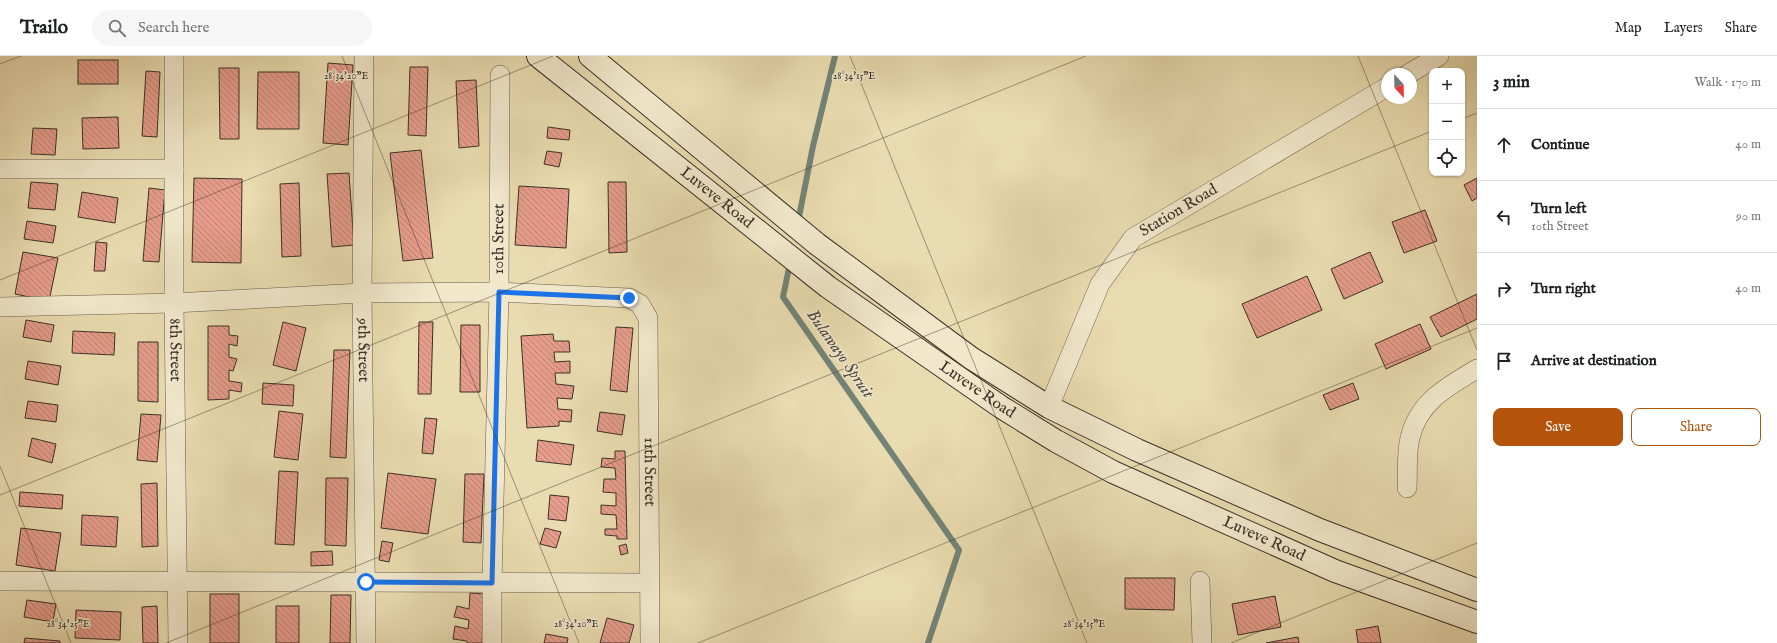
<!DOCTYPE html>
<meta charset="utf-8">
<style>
:root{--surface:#fff;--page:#f6f6f6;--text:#202124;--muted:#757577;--line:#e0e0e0;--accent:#b45309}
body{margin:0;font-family:"IM FELL English",serif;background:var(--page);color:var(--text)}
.controls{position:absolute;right:12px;top:12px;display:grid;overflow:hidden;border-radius:8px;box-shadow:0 1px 3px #0004}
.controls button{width:36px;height:36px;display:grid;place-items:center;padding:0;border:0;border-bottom:1px solid var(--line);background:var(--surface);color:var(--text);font:20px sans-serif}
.compass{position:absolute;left:1381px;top:12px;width:36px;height:36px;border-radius:50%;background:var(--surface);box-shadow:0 1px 3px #0004;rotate:158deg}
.stop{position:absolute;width:12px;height:12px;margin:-9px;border:3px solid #1a73e8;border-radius:50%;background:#fff}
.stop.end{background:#1a73e8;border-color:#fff;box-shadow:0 1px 4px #0008}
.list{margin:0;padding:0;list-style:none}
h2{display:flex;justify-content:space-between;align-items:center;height:52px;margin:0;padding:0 16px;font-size:17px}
h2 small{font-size:13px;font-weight:400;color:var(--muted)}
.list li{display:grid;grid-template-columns:26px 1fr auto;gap:12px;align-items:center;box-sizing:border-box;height:72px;padding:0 16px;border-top:1px solid var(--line)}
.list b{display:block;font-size:15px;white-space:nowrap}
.list p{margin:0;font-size:13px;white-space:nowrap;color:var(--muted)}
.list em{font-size:13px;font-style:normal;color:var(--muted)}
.actions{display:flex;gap:8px;padding:12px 16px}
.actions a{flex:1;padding:9px 0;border:1px solid var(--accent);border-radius:8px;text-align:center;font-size:14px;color:var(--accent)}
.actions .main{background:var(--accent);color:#fff}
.icon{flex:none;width:22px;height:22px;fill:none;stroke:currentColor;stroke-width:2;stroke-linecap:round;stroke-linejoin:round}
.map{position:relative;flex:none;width:1477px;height:587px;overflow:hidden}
header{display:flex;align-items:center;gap:24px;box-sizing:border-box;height:56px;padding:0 20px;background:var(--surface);border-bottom:1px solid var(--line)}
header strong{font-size:19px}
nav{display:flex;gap:22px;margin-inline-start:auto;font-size:14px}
.search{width:280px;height:36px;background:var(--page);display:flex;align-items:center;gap:10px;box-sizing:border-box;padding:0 14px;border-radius:22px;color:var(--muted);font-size:15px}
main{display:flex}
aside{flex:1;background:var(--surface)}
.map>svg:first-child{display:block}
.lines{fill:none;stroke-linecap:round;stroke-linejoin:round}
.stream{stroke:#738477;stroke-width:6}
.building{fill:url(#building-back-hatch);stroke:#3c3028}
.street-casing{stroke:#675b4a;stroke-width:20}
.secondary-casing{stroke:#3c3028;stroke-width:24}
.street{stroke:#f1e8cc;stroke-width:19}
.secondary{stroke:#f1e8cc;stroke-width:22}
.route{stroke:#1a73e8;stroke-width:5}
.ticks{fill:none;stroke:#3c3028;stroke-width:1;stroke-opacity:0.45}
.labels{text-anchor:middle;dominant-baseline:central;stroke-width:3;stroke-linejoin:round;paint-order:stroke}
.street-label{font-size:16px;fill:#3c3028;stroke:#f1e8cc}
.water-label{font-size:17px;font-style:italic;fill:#4e4c42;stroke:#f1e8cc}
.ticks-label{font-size:10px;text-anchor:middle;fill:#3c3028;stroke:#f1e8cc;stroke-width:3;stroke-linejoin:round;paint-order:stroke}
</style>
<header>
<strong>Trailo</strong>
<div class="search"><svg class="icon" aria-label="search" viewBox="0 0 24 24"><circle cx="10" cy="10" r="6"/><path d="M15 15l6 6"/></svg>Search here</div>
<nav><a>Map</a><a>Layers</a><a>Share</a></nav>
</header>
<main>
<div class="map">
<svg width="1477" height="587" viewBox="0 0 1477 587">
<defs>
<pattern id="building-back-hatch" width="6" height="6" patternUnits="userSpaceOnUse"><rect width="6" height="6" fill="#e69d8b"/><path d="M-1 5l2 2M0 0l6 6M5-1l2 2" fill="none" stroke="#bc8072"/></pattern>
</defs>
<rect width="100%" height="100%" fill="#e9dcb0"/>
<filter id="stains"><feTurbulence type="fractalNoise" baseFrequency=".005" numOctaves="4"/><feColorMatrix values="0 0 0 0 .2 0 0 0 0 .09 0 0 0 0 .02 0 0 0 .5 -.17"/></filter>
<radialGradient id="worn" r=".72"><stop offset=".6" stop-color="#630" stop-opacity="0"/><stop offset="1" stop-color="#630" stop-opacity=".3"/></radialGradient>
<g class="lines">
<g class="stream">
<path d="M798,166L813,90L835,0"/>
<path d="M790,207L783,241L959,494L928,587"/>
</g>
</g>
<g class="building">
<rect x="78" y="4" width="40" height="24"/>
<path d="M328,7L353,9L348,89L323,87Z"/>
<path d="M410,11H428L426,80L408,79Z"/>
<path d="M219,12H239V83H220Z"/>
<path d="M146,15L160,16L157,81L142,80Z"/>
<path d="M258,16H299V73H257Z"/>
<path d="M476,24L479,90L459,92L456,25Z"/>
<path d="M118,61L119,92L83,93L82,62Z"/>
<path d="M548,71L570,74L569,84L547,82Z"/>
<path d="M33,72L57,73L55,99L31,98Z"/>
<path d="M421,94L433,202L403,205L390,97Z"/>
<path d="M547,95L562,97L559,111L544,108Z"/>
<path d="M349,117L354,189L332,191L327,118Z"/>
<path d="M194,122L242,123L241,207L192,206Z"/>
<path d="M1477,122V142L1472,145L1464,129Z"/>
<path d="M31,126L58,128L55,154L28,152Z"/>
<path d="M608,126H626L627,196L609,197Z"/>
<path d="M299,127L301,200L282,201L280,128Z"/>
<path d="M519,130L569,133L566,192L515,189Z"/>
<path d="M149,132L165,134L159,206L143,205Z"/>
<path d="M82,136L118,142L115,167L78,161Z"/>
<path d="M1425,154L1437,185L1404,197L1392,166Z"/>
<path d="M27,165L56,170L53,187L24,183Z"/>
<path d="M96,186L107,187L105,215H94Z"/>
<path d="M23,196L58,202L49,245L15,238Z"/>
<path d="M1370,196L1383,226L1344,243L1331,213Z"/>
<path d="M1307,220L1322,254L1257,282L1242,248Z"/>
<path d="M1477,238V263L1441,281L1430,261Z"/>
<path d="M26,264L54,269L51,286L23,281Z"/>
<path d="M283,266L306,272L296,315L273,309Z"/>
<path d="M419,266H433L431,338H418Z"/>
<path d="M1420,268L1431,293L1386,313L1375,288Z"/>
<path d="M461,269H480V336H460Z"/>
<path d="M208,270H229V279L238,280L237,290L229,288V301L237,303L233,315L229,314V325L242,327L241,336L229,334V343L208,344Z"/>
<path d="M616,271L633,272L627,336L610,334Z"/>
<path d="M73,275L115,277L114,299L72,297Z"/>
<path d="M553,278L554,285H569L570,296H554L555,306L570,305V317H555L556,328L574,330L572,343L557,342L558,353L572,354L571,366L559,365V370L527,372L521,280Z"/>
<path d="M138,286H158V346L138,345Z"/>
<path d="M334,294H350L346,402L330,401Z"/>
<path d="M28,305L61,310L58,329L25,323Z"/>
<path d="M263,327L294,329L293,350L262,348Z"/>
<path d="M1353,327L1359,343L1330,354L1323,339Z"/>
<path d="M28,345L58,349L56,366L25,362Z"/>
<path d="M279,355L303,358L298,404L274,401Z"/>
<path d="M600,356L625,359L622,379L597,375Z"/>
<path d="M141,358L161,359L157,406L137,404Z"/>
<path d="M425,362L437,363L433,398L422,397Z"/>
<path d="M32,382L56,388L52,407L28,400Z"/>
<path d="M538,384L574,389L571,409L536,405Z"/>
<path d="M615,395H625L627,483H617V480L605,479V473H617L616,459L601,458V449L616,450V437L603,436L604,423H616L615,412L601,411L602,402L615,403Z"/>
<path d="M279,415L298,416L294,489L275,488Z"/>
<path d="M388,417L436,423L428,478L381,472Z"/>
<path d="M465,418H484L481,487L463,486Z"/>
<path d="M326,422H348L346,490L325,489Z"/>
<path d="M157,427L158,490L142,491L141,428Z"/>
<path d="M20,436L63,439L62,453L19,450Z"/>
<path d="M550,439L569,441L566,465L548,463Z"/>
<path d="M82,459L118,461L116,491L81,489Z"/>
<path d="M21,472L61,477L55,515L16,509Z"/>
<path d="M545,472L561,476L556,492L540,488Z"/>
<path d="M382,485L393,487L389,506L379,504Z"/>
<path d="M626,488L628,497L621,499L619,490Z"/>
<path d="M332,495L333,509L311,510V496Z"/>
<path d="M1125,522H1175L1174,554L1125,553Z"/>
<path d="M470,537L485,538L482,587H467V585L453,583L455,570L468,573L469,564L454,561L457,550L469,553Z"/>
<rect x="210" y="538" width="29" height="49"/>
<path d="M331,539H351L350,587H330Z"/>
<path d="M1275,540L1281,571L1238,579L1232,548Z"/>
<path d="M27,544L56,548L53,566L24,561Z"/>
<path d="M157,550L158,587H143L142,551Z"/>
<rect x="276" y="550" width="23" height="37"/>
<path d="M76,554L121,556L120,584L75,582Z"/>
<path d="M607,562L634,569L629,587H600Z"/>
<path d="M1378,570L1381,587H1358L1356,574Z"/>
<path d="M546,578L568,582L567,587H544Z"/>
<path d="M1298,581L1299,587H1266Z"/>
<path d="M25,582L60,585V587H24Z"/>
</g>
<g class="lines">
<defs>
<g id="street">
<path id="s1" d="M174,0V247L178,587"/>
<path id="s2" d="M364,0L362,237L366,587"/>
<path d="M1408,18L1439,0"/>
<path d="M0,113H174"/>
<path id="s3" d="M0,251L174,247L362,237L499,236L629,242L640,248L648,262L650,587"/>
<path id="s4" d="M1049,351L1100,228L1133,182L1387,31"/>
<path d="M1407,432C1408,416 1406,397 1410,382C1418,346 1448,330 1477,313"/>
<path d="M0,525L649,527"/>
<path d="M1200,525L1202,587"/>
<path id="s5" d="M492,587V527L499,236L500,19"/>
</g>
<g id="secondary">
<path id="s6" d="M538,0L828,231L1001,351L1056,385L1113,416L1335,515L1477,566"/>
<path d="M590,0L817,188L971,302L1049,351L1137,394L1320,474L1477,534"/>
</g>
</defs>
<use href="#street" class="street-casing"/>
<use href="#secondary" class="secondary-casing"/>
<use href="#street" class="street"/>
<use href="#secondary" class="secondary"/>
</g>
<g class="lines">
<path class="route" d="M366,526L492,527L499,236L629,242"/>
</g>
<path class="ticks" d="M342,0L579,587M850,0L1087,587M1358,0L1477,294M0,8L21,0M1462,63L1477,57M0,224L553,0M0,410L71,587M0,439L1086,0M166,587L1432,75M698,587L1477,272M1231,587L1477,487"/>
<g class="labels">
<g class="street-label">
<text stroke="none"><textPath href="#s6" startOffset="228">Luveve Road</textPath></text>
<text stroke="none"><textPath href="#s4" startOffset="243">Station Road</textPath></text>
<text stroke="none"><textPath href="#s5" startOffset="404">10th Street</textPath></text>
<text stroke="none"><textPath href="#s1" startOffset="294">8th Street</textPath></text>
<text stroke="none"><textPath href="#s2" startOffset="294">9th Street</textPath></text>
<text stroke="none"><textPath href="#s6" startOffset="552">Luveve Road</textPath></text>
<text stroke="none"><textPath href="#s3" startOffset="812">11th Street</textPath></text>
<text stroke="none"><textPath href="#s6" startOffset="876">Luveve Road</textPath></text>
</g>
<g class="water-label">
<text transform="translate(840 298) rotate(55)">Bulawayo Spruit</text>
</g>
</g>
<g class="ticks-label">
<text x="346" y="23">28°34'20"E</text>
<text x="854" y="23">28°34'15"E</text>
<text x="68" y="571">28°34'25"E</text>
<text x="576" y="571">28°34'20"E</text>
<text x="1084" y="571">28°34'15"E</text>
</g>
<rect width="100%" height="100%" filter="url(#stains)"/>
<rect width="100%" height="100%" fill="url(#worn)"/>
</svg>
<div class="controls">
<button>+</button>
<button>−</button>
<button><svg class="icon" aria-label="locate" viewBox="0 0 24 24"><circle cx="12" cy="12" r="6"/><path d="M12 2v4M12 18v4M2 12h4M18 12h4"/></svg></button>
</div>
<svg class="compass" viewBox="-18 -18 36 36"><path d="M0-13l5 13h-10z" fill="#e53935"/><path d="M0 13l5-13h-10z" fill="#757577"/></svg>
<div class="stop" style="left:366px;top:526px"></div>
<div class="stop end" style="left:629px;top:242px"></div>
</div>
<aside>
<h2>3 min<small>Walk · 170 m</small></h2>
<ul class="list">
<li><svg class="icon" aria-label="ahead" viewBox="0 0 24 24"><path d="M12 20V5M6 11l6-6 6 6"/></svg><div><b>Continue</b></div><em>40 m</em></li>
<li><svg class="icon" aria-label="left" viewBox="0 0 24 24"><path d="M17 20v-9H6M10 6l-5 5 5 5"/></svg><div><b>Turn left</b><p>10th Street</p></div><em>90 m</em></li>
<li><svg class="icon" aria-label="right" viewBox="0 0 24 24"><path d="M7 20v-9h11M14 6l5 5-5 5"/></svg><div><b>Turn right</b></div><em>40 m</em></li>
<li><svg class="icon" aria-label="arrive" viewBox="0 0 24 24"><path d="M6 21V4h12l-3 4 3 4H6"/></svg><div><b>Arrive at destination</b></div></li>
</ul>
<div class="actions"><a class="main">Save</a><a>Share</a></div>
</aside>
</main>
